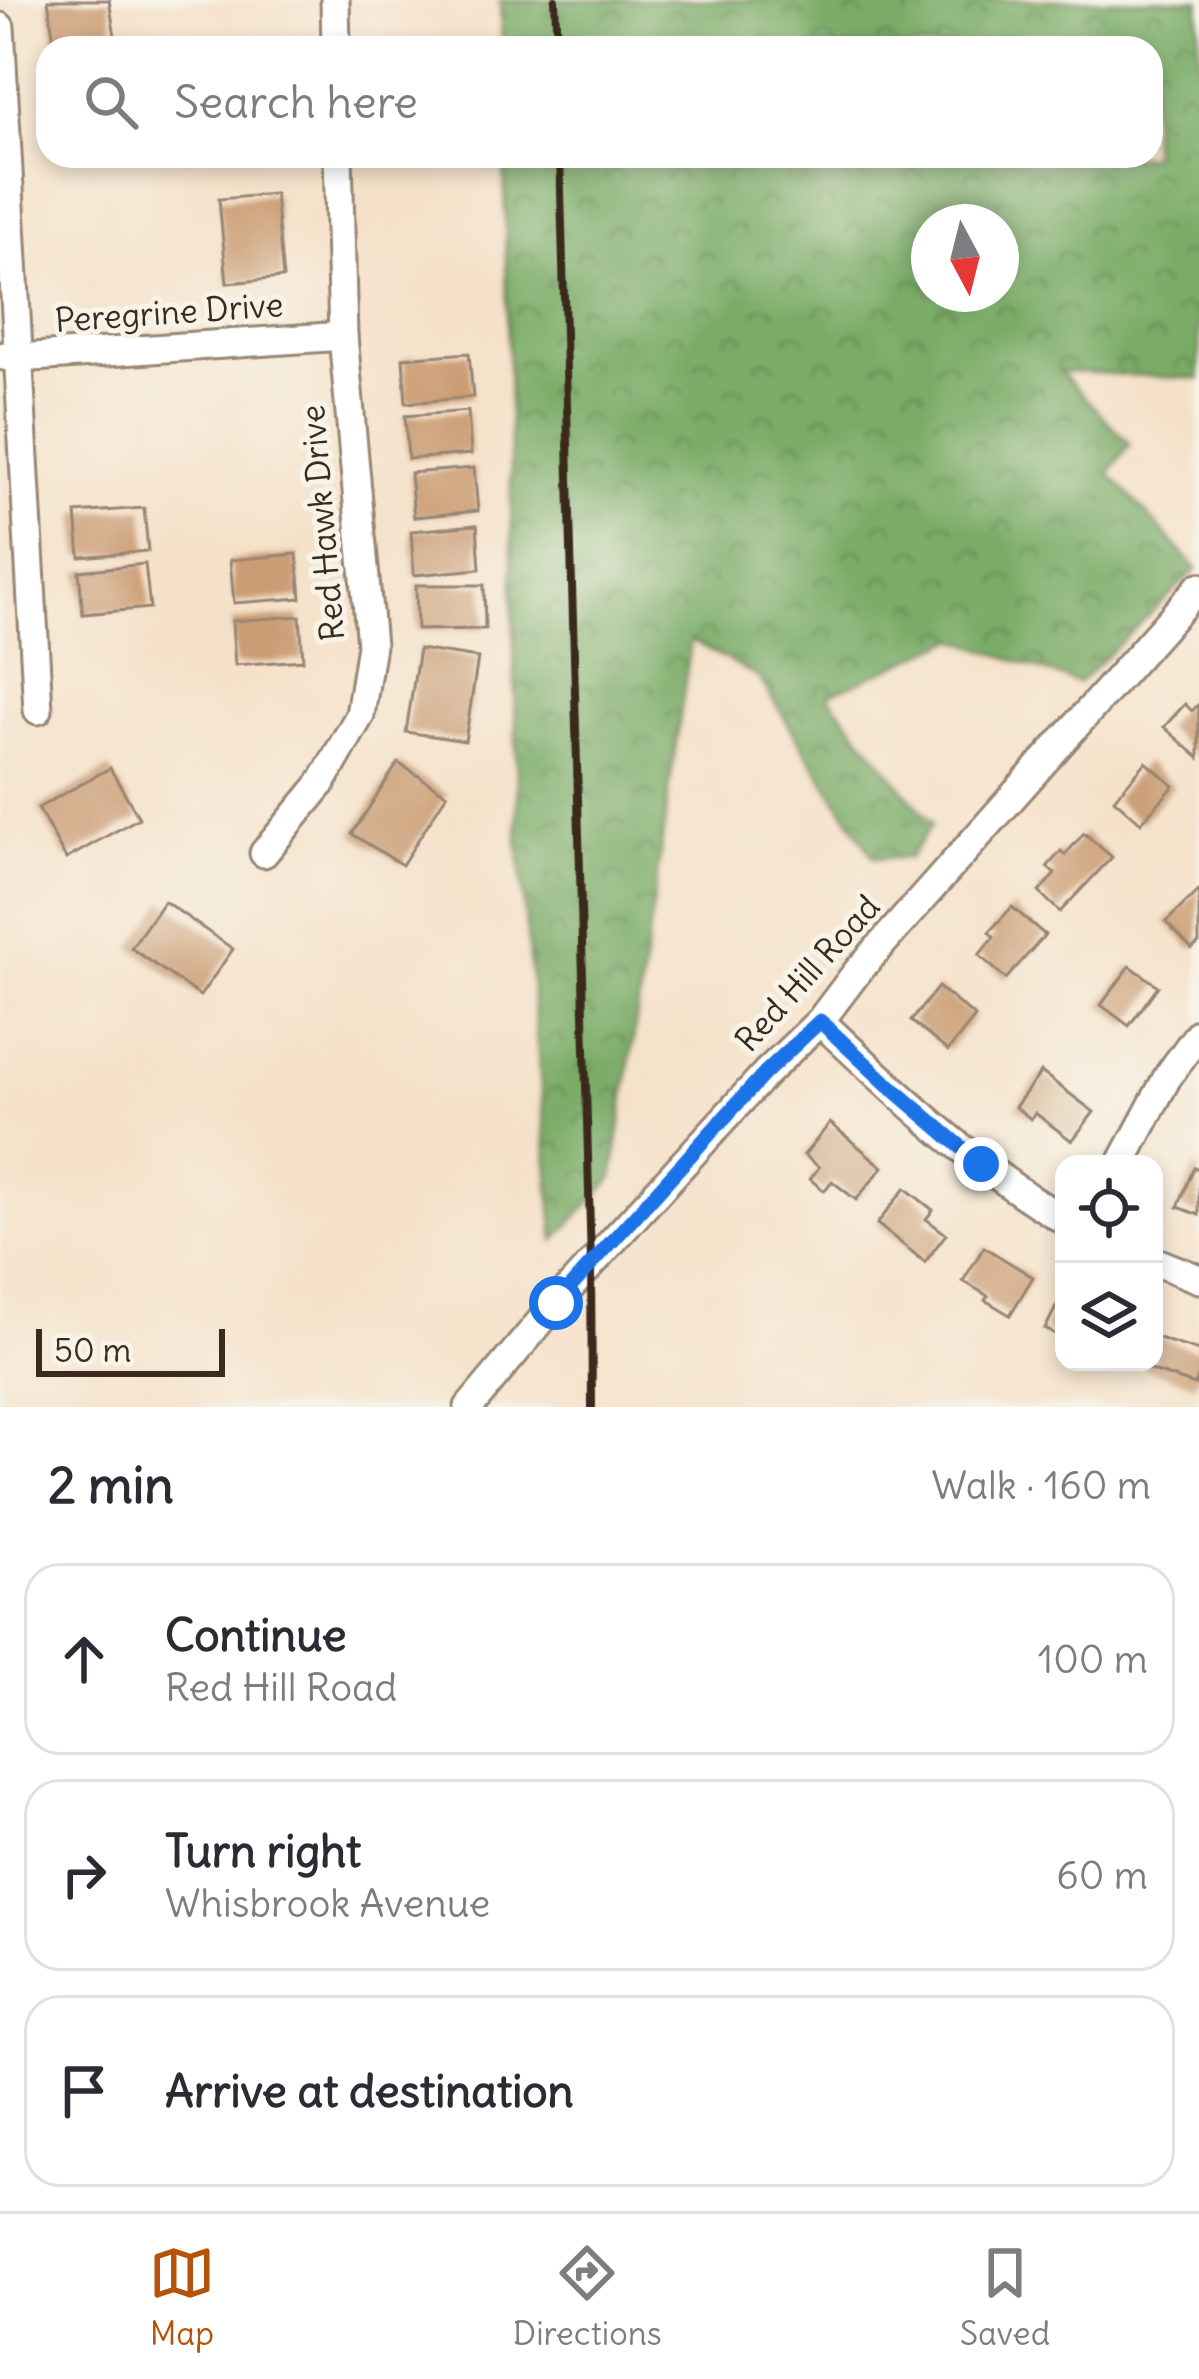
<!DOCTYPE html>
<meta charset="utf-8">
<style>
:root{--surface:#fff;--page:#f2f2f3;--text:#2b2b33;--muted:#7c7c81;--line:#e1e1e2;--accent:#b45309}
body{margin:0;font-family:Delius,sans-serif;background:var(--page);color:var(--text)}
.controls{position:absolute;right:36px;bottom:36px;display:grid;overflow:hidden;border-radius:24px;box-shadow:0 6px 18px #0003}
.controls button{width:108px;height:108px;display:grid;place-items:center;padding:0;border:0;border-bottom:3px solid var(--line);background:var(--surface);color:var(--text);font:60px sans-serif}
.compass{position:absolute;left:911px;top:204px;width:108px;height:108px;border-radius:50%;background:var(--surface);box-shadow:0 6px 18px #0003;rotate:173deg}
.scale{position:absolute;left:36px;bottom:30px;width:189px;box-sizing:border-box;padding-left:12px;border:6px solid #3b2a1e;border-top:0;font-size:33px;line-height:42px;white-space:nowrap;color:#3b2a1e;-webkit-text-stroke:9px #f7f3e8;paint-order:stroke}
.stop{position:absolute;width:36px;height:36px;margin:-27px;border:9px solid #1a73e8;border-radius:50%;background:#fff}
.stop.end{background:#1a73e8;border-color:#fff;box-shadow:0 3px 12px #0008}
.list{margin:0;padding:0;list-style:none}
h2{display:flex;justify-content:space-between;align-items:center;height:156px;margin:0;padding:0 48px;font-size:51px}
h2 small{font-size:39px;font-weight:400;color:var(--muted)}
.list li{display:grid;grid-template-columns:78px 1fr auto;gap:36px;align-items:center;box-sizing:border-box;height:192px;margin:0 24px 24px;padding:0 24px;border:3px solid var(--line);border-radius:36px}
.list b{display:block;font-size:45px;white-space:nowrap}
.list p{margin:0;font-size:39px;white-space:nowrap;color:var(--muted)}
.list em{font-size:39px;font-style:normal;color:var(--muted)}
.icon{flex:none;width:66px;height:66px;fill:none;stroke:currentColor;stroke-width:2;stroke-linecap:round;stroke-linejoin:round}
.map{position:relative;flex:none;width:1199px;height:1407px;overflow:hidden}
.search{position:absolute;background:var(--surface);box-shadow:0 6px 18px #0003;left:36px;right:36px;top:36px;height:132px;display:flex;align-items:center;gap:30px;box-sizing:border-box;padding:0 42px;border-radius:36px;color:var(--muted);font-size:45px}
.sheet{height:804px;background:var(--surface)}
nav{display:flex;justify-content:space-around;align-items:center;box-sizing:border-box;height:168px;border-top:3px solid var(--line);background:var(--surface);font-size:33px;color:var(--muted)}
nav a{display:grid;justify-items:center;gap:6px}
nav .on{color:var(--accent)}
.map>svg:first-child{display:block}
.forest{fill:url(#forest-crowns);stroke:#5a6b43;stroke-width:3;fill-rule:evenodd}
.building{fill:#cb9d74}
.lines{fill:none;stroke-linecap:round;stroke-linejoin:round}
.street-casing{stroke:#988674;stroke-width:33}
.street{stroke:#fff;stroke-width:27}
.rail{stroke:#3b2a1e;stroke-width:8}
.route{stroke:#1a73e8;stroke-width:15}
.labels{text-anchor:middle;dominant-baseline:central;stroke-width:10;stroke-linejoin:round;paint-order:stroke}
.street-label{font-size:33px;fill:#3b2a1e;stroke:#f7f3e8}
</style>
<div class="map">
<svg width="1199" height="1407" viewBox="0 0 1199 1407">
<defs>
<pattern id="forest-crowns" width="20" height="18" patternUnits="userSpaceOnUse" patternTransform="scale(3)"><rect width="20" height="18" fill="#7aac68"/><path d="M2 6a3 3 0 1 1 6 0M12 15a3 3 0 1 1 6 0" fill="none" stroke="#658c55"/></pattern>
</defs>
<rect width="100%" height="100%" fill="#f7f3e8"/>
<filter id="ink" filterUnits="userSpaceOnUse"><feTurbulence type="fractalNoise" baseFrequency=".00833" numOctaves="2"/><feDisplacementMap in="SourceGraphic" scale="24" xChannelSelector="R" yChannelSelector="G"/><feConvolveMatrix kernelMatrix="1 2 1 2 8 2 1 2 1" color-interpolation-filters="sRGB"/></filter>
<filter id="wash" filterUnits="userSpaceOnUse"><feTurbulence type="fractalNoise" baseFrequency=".004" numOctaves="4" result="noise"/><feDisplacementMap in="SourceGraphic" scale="48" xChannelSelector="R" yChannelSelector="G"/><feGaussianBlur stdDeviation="2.7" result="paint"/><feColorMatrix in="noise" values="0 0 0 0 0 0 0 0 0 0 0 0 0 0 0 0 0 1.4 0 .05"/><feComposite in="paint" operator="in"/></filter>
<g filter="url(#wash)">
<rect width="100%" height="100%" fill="#f5e1c9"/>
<path class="forest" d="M500,0H1199V379L1059,371L1130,444L1109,473L1197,569L1078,683L956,639L828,695L932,824L909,858H874L759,678L691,640L613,1178L555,1240L518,838L504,156H1151V48H502ZM929,222H1001V294H929Z"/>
<g id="blocks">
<g class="building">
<path d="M48,0H109L117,48H55Z"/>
<path d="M275,194L283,278L227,283L219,199Z"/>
<path d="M469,353L473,397L406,403L403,358Z"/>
<path d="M468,411L471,454L408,459L405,416Z"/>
<path d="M474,468L478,511L414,517L410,473Z"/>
<path d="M144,508L148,551L80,557L76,513Z"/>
<path d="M477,525L480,569L414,575L411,531Z"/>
<path d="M297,554L301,598L234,603L230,560Z"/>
<path d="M145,564L150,608L83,614L79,571Z"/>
<path d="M416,585H484L485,629L417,630Z"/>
<path d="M300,616L303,660L235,665L232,621Z"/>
<path d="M419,649L478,658L465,741L406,732Z"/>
<path d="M1185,704L1192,711L1199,704V758L1164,727Z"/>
<path d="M1146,762L1174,786L1141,823L1114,799Z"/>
<path d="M398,763L447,794L402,865L352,834Z"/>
<path d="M110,768L139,818L66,859L38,808Z"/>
<path d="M1084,833L1112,857L1060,912L1039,892L1055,874L1047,867L1061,851L1065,855Z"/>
<path d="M1199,890V943L1192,949L1166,922Z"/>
<path d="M164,901L233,949L200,996L131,948Z"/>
<path d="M1012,907L1045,935L1006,979L979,955L994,937L989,932Z"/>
<path d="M1130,966L1158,986L1129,1026L1101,1005Z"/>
<path d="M938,987L975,1017L948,1051L911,1021Z"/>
<path d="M1041,1072L1094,1112L1072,1141L1035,1113L1031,1119L1015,1107Z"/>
<path d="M830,1123L883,1167L856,1200L832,1181L824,1191L810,1179L819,1167L804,1155Z"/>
<path d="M1194,1167L1199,1169V1215L1178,1207Z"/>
<path d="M905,1188L933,1210L926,1219L946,1234L925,1262L877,1224Z"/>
<path d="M984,1247L1033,1277L1010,1315L985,1300L988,1296L963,1281Z"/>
<path d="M1061,1297L1064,1299V1338L1045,1329Z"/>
<path d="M1155,1337L1199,1351V1374L1195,1385L1144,1368L1146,1362H1154Z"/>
</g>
</g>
</g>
<g filter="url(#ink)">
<use href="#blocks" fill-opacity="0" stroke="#988674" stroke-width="3"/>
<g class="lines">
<defs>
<g id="street">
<path d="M335,0L336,48"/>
<path d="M0,27L38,710"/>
<path d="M4,356L19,358L343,336"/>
<path d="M264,853L321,784L360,715L371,645L343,336L338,156"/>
<path d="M820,1021C896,1093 973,1166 1064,1220"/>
<path d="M1121,1164L1168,1076L1199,1033"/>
<path d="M1154,1261L1199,1279"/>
<path d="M469,1407L556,1303L765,1074L820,1021L857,972L1199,587"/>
</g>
</defs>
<use href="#street" class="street-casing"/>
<use href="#street" class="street"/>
<g class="rail">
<path d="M555,0L557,48"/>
<path d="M560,156L591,1264L592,1407"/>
</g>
</g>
</g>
<g class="lines" filter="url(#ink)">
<path class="route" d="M556,1303L765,1073L820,1021L884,1081L981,1164"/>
</g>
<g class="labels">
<g class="street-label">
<text transform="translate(169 312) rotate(-4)">Peregrine Drive</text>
<text transform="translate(322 523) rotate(-95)">Red Hawk Drive</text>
<text transform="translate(807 973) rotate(-48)">Red Hill Road</text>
</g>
</g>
</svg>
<div class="controls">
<button><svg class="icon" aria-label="locate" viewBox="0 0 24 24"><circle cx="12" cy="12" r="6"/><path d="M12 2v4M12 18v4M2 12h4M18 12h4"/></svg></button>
<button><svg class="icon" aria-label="layers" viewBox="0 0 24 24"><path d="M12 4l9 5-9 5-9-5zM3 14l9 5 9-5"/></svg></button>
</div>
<svg class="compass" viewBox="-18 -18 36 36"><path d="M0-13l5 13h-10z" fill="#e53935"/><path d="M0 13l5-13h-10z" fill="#7c7c81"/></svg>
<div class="scale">50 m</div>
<div class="stop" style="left:556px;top:1303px"></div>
<div class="stop end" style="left:981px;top:1164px"></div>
<div class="search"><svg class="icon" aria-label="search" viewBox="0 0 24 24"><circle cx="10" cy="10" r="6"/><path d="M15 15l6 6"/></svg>Search here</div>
</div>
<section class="sheet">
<h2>2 min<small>Walk · 160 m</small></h2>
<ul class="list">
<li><svg class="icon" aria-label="ahead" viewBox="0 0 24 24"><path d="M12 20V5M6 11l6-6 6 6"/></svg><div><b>Continue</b><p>Red Hill Road</p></div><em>100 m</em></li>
<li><svg class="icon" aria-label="right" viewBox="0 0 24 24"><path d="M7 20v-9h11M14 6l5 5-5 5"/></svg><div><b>Turn right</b><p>Whisbrook Avenue</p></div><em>60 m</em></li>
<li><svg class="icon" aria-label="arrive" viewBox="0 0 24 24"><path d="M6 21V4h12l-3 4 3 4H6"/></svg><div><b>Arrive at destination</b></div></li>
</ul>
</section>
<nav>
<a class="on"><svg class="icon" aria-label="map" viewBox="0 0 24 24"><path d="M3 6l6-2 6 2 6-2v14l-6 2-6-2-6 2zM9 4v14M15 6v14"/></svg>Map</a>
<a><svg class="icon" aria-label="directions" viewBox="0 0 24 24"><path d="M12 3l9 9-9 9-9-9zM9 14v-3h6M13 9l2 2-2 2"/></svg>Directions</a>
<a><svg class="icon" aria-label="saved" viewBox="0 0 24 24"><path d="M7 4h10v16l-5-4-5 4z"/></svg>Saved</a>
</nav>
